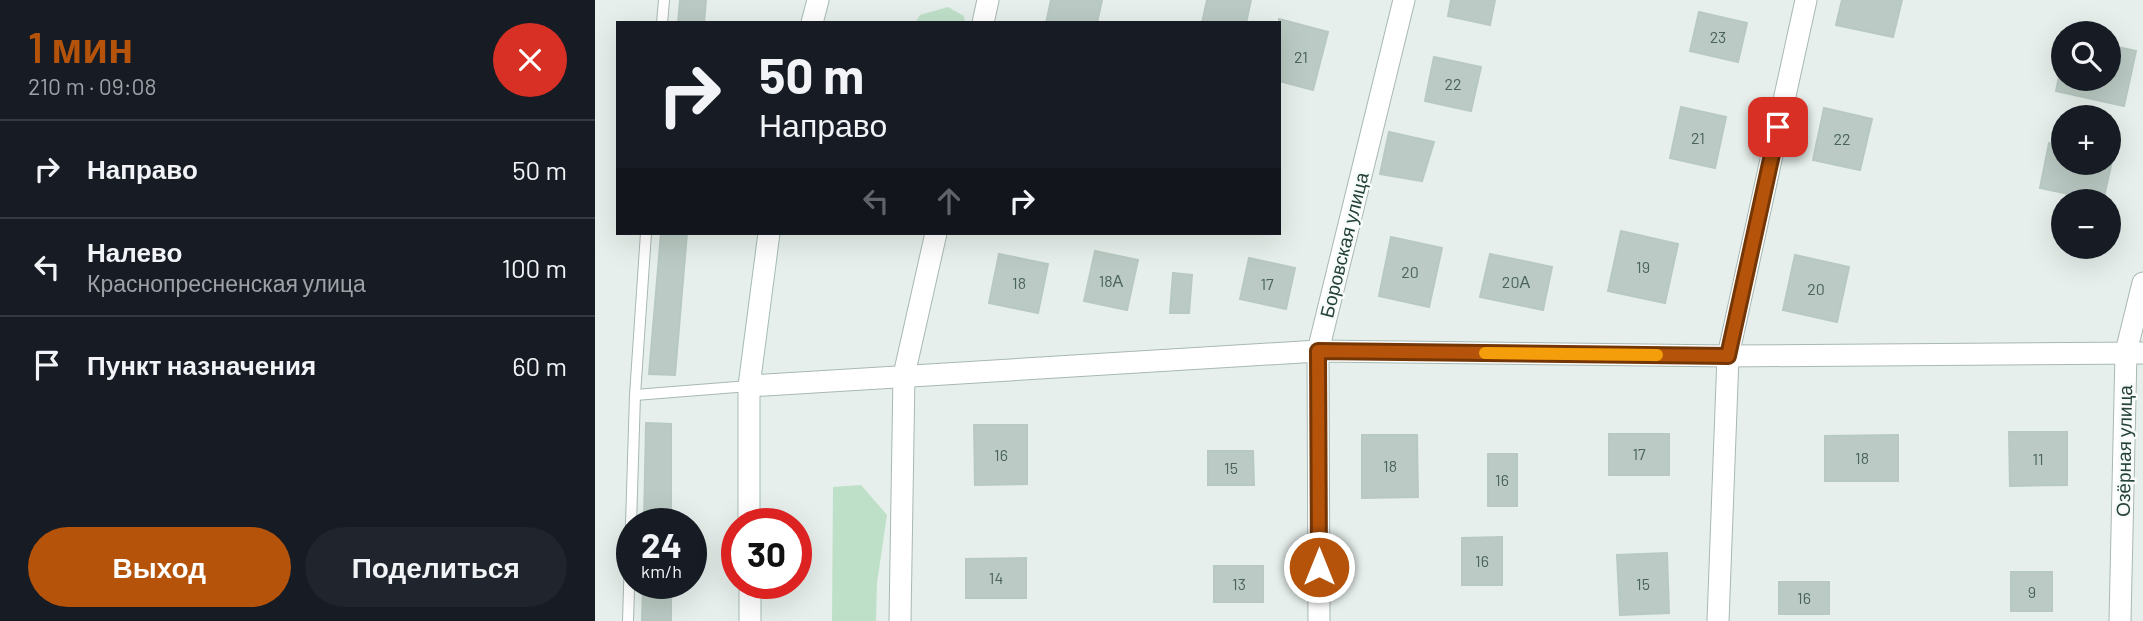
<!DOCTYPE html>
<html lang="ru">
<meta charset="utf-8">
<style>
body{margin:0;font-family:Barlow,sans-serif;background:#20242c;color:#f1f3f6;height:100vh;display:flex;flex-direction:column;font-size:26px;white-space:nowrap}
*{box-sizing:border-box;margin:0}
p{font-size:23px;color:#9ea1a6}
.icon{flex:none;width:38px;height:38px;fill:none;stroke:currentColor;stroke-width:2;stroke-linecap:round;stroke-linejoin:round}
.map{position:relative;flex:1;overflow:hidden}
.details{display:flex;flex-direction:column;background:#171b24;width:595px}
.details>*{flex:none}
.hud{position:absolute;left:21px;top:21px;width:665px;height:214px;border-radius:0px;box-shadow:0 7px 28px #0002;background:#171b24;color:#f1f3f6;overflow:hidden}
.buttons{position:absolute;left:1456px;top:21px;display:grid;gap:14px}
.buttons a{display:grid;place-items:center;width:70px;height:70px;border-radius:50%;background:#171b24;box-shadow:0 7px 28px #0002;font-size:35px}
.speed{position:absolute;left:21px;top:508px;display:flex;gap:14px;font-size:35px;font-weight:700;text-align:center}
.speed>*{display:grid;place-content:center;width:91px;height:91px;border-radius:50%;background:#171b24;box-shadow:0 7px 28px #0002;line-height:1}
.speed small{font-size:18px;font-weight:400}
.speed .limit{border:10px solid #d22;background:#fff;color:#111}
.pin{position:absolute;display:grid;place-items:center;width:60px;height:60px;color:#fff;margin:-30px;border-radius:14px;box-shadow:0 4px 10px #0006}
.me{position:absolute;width:77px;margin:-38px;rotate:0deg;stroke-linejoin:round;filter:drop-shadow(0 0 5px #0008)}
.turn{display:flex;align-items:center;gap:24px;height:147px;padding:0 28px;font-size:32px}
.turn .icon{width:91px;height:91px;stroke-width:2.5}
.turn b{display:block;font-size:49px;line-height:60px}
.lanes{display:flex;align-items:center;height:66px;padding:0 28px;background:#0003;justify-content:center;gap:35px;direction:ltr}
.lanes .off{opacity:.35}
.round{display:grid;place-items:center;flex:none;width:74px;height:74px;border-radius:37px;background:#20242c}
.head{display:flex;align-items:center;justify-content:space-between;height:119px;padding:0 28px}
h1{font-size:42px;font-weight:600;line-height:52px;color:#b45309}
.primary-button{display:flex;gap:14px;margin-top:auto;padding:14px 28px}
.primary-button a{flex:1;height:80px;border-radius:42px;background:#b45309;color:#fff;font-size:28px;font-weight:600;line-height:80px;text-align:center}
.primary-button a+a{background:#20242c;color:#f1f3f6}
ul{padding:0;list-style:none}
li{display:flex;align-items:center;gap:21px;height:98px;padding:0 28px;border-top:2px solid #363941}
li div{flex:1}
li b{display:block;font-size:26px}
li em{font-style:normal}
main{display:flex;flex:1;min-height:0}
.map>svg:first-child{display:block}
.green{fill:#bfe0c8}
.building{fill:#bbcac4;stroke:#b8c9c2;stroke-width:2}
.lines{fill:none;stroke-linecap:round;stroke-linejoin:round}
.service-casing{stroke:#a8b8b2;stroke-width:12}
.minor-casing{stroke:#a8b8b2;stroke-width:23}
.secondary-casing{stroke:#a4bbb3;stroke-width:23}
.service{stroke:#fff;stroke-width:10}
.minor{stroke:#fff;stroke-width:21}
.secondary{stroke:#fff;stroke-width:21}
.route-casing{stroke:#753606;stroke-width:18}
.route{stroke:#b45309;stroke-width:12}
.slow{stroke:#f59e0b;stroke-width:12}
.labels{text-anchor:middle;stroke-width:5;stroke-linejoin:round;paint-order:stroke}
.number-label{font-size:16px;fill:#4a645c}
.street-label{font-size:19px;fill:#24423a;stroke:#f7fbf9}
</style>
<main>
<section class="details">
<div class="head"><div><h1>1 мин</h1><p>210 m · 09:08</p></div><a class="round" style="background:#d93025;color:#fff"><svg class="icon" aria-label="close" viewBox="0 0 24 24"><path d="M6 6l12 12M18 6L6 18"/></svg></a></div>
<ul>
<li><svg class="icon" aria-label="right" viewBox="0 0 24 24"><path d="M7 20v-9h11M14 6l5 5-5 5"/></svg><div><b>Направо</b></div><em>50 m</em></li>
<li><svg class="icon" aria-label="left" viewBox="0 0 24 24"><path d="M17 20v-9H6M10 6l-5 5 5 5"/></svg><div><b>Налево</b><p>Краснопресненская улица</p></div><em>100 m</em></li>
<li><svg class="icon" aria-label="arrive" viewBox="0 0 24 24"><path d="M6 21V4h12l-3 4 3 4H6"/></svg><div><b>Пункт назначения</b></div><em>60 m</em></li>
</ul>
<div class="primary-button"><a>Выход</a><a>Поделиться</a></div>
</section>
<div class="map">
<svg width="1548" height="621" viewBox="0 0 1548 621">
<rect width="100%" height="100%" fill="#e6efeb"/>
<!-- green -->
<g class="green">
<polygon points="353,7 369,16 370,23 320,23 325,15"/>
<polygon points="266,485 292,515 282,583 281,621 237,621 238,487"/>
</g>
<!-- building -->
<g class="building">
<polygon points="85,0 111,0 109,23 83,23"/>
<polygon points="456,0 507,0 502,23 451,23"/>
<polygon points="612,0 656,0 651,23 607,23"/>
<polygon points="856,0 900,0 895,25 853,16"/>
<polygon points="1247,0 1307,0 1298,37 1241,25"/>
<polygon points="1104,12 1152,23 1143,62 1095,51"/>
<polygon points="684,19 733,32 718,90 684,81"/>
<polygon points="1514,45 1541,51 1529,106 1461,91 1468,57 1468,79 1514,79"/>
<polygon points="839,57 886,67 876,111 830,101"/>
<polygon points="1086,107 1131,117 1120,168 1075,158"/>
<polygon points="1229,108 1277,119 1265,170 1218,160"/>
<polygon points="794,132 839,142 827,181 785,174"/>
<polygon points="1454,143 1468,146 1468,163 1514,163 1514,156 1518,157 1508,201 1445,188"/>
<polygon points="1026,231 1083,244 1070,303 1013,291"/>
<polygon points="66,233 92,233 80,375 54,374"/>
<polygon points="796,237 847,248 834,307 784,296"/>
<polygon points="500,251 543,260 532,310 489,301"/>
<polygon points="404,254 453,264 443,313 394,303"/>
<polygon points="895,254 957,267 948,310 885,297"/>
<polygon points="1200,255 1254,267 1242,322 1188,310"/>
<polygon points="654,258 700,268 691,309 645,299"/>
<polygon points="578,273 597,275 594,313 575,313"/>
<polygon points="51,423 76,424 76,523 49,523"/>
<polygon points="379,425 432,425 432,484 380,485"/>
<polygon points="1414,432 1472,432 1472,485 1415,486"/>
<rect x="1014" y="434" width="60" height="41"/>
<polygon points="767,435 822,435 823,497 767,498"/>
<polygon points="1303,435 1303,481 1230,481 1230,436"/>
<polygon points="613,451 658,451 659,485 613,485"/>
<rect x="893" y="454" width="29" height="52"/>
<polygon points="907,537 907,585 867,585 867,538"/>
<polygon points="1072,553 1074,613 1025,615 1022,555"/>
<polygon points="431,558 431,598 371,598 371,559"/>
<rect x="619" y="566" width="49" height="36"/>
<rect x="1416" y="572" width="41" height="39"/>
<rect x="1184" y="582" width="50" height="32"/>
<polygon points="48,583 76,583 76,621 47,621"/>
</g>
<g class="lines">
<defs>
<g id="service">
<polyline points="67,23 69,0"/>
<polyline points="40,395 154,386"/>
<polyline points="33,621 40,395 51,233"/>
</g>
<g id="minor">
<polyline points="388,23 393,0"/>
<polyline points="154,386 723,351 1133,356 1548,353"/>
<polyline points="305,621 309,375 341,233"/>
<polyline points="724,621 723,351 809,0"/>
<polyline points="1123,621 1133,356 1211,0"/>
<polyline points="1525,621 1531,352 1548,283"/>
</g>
<g id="secondary">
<polyline points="217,23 223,0"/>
<polyline points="154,523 154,386 174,233"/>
<polyline points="155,583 155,621"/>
</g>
</defs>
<!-- service casing -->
<use href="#service" class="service-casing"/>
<!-- minor casing -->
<use href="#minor" class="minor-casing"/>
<!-- secondary casing -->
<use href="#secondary" class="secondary-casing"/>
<!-- service -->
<use href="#service" class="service"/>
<!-- minor -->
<use href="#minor" class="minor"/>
<!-- secondary -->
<use href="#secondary" class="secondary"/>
</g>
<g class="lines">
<defs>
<polyline id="route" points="724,567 723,351 1133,356 1183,127"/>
</defs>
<!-- route casing -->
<use href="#route" class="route-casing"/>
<!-- route -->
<use href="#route" class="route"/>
<!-- slow -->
<polyline class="slow" points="890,353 1062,355"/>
</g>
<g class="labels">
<!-- number labels -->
<g class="number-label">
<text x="1123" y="43">23</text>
<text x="706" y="63">21</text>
<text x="858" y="90">22</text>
<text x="1103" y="144">21</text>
<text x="1247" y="145">22</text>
<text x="1048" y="273">19</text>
<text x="815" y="278">20</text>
<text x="516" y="287">18А</text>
<text x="921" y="288">20А</text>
<text x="424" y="289">18</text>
<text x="672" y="290">17</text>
<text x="1221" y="295">20</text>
<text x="1044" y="460">17</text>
<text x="406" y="461">16</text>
<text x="1267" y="464">18</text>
<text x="1443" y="465">11</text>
<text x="795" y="472">18</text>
<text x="636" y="474">15</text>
<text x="907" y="486">16</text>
<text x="887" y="567">16</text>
<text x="401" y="584">14</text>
<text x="644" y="590">13</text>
<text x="1048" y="590">15</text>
<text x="1437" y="598">9</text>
<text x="1209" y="604">16</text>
</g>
<!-- street labels -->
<g class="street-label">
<text transform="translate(749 245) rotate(-76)" y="7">Боровская улица</text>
<text transform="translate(1529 451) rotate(-89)" y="7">Озёрная улица</text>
</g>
</g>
</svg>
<div class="buttons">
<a><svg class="icon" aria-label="search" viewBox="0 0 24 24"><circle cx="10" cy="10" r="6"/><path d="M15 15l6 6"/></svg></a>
<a>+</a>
<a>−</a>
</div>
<div class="speed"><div>24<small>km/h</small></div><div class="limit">30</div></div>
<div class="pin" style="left:1183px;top:127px;background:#d93025"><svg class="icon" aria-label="arrive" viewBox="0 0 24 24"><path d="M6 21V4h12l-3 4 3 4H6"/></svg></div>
<svg class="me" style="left:724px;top:567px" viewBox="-20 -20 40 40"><circle r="17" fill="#b45309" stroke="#fff" stroke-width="3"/><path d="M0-11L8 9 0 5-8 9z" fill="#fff"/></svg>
<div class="hud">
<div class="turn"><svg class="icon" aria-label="right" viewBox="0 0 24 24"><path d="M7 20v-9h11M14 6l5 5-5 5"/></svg><div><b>50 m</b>Направо</div></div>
<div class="lanes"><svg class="icon off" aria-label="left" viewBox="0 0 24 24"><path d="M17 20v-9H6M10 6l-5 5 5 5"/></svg><svg class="icon off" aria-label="ahead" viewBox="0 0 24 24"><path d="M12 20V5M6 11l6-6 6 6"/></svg><svg class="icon" aria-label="right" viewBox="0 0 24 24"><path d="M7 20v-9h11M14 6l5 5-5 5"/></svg></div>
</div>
</div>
</main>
